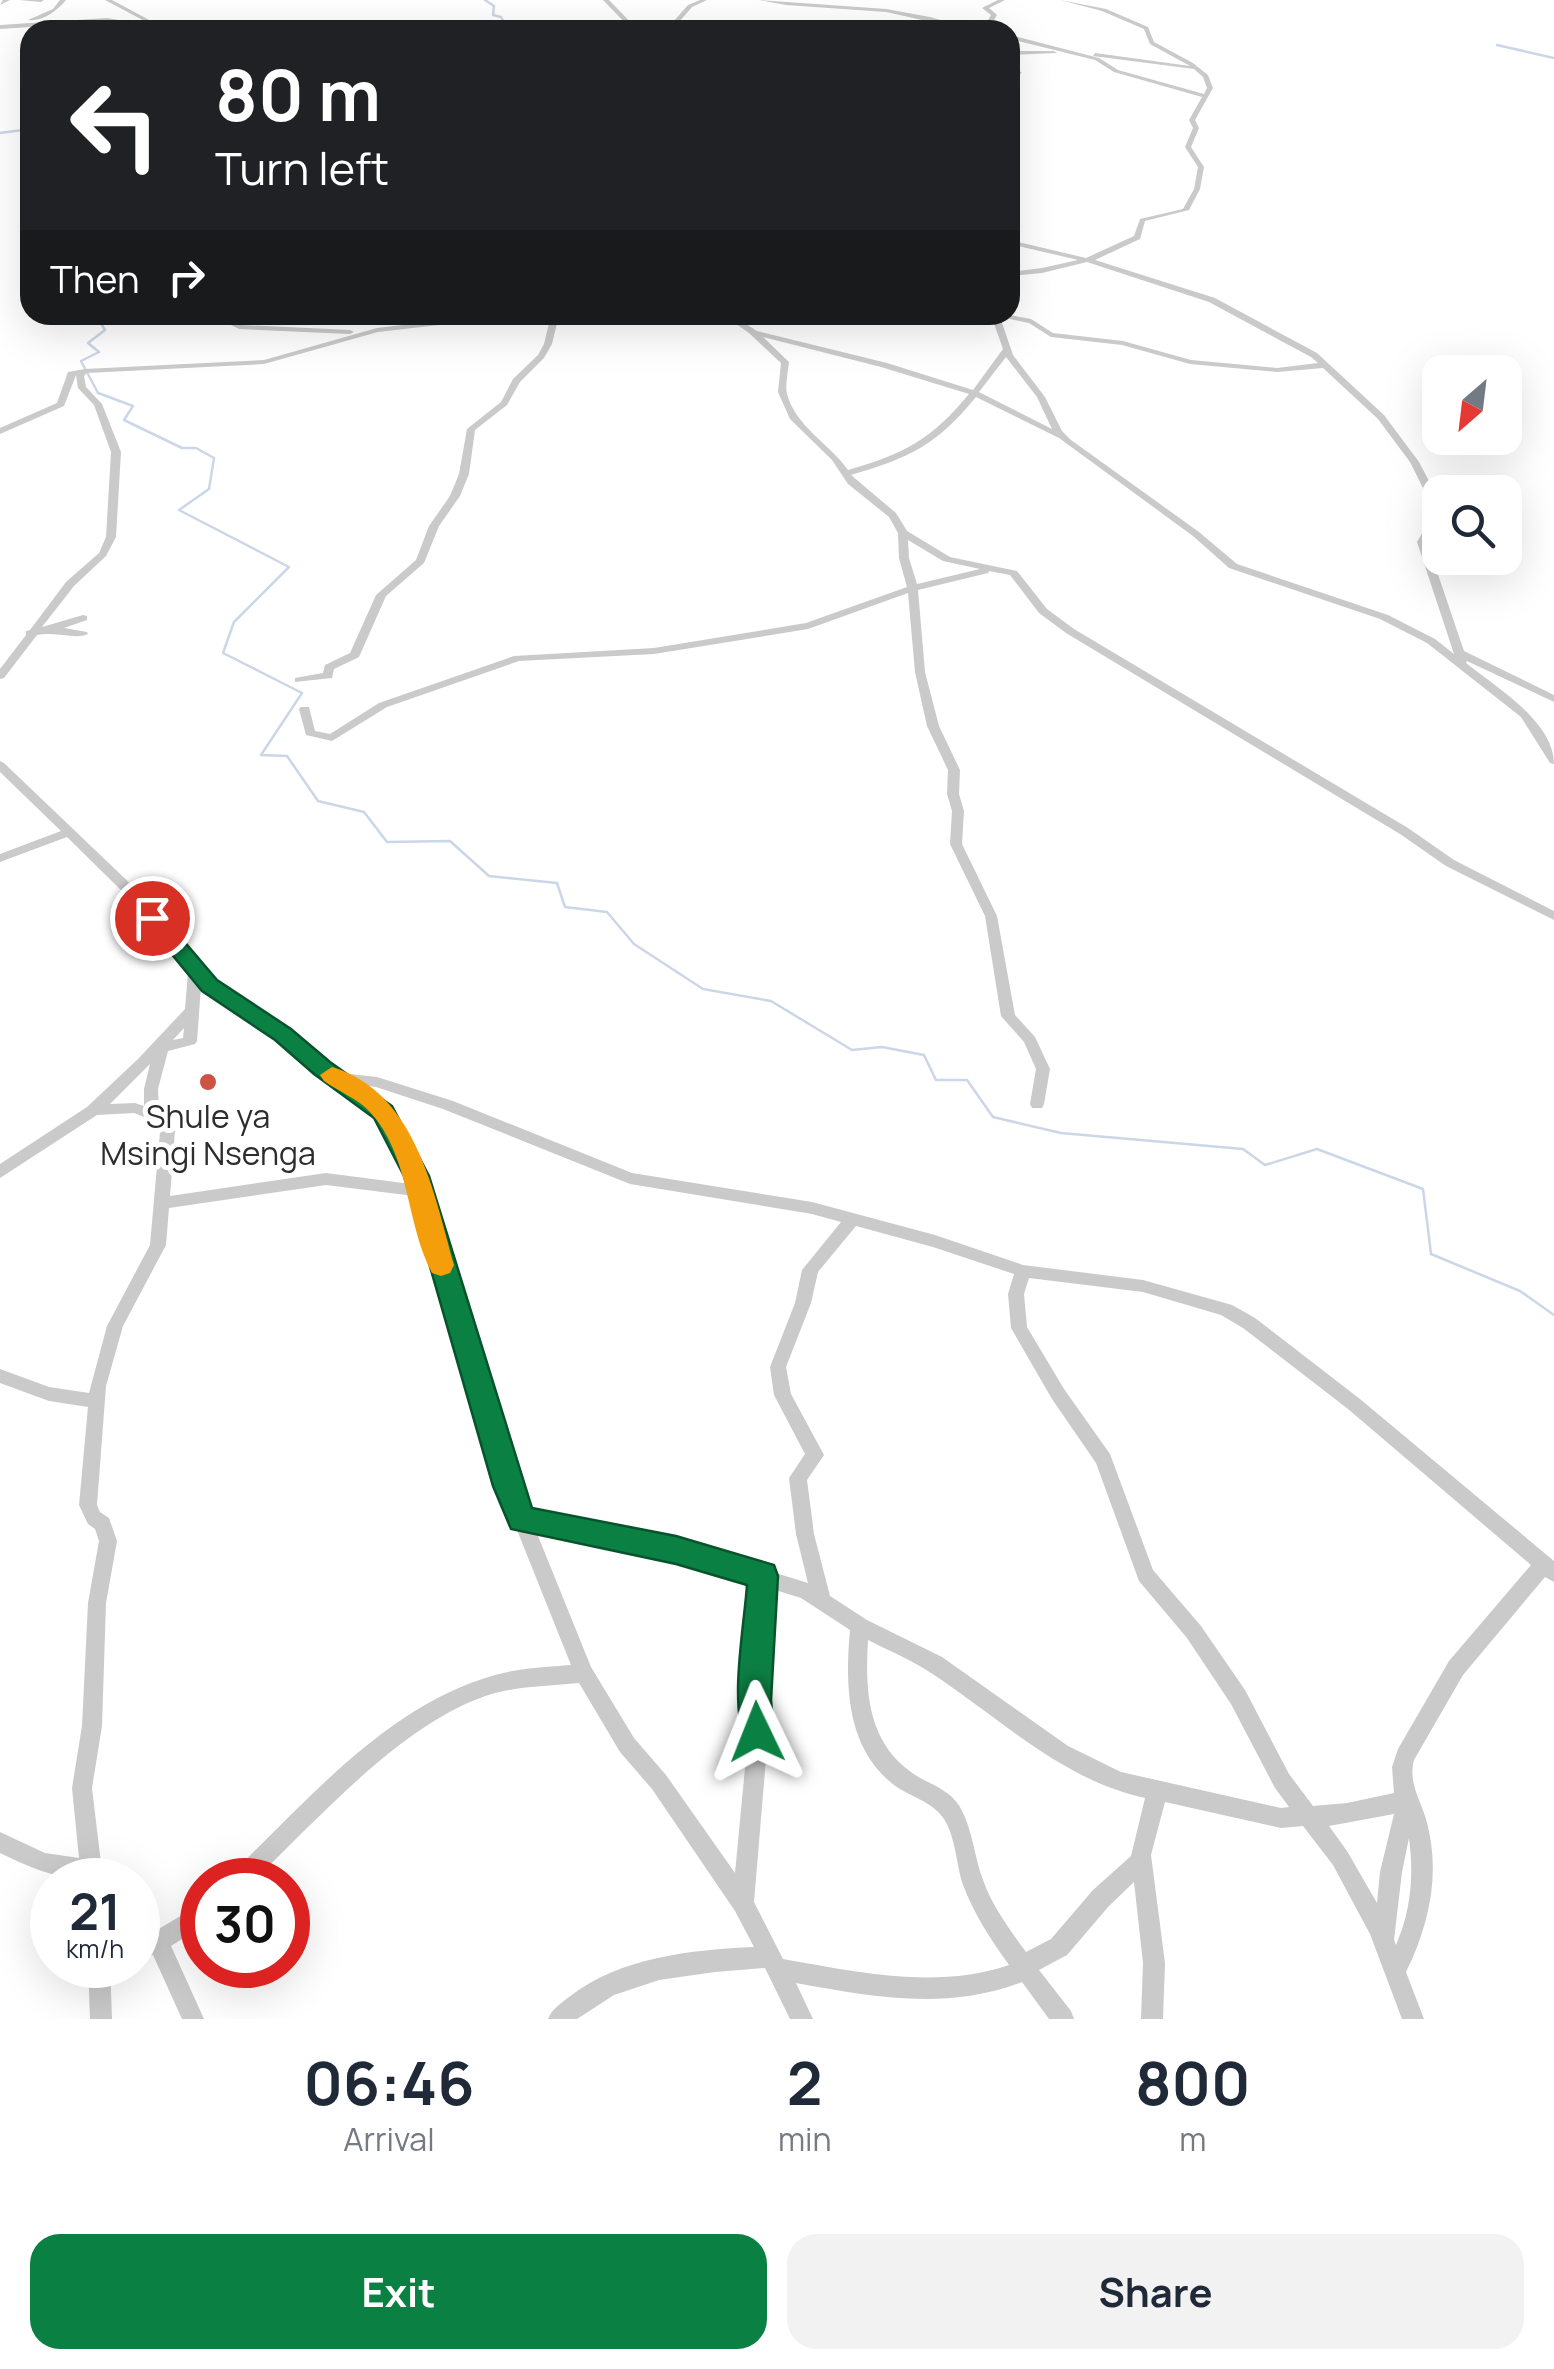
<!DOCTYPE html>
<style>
body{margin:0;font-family:Manrope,sans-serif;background:#f2f2f3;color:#1f2937;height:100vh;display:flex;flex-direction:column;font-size:38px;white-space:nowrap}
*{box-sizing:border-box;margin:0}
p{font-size:32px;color:#747a83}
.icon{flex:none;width:55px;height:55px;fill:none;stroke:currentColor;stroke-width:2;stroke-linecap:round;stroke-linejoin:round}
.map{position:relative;height:2019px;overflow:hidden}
.drawer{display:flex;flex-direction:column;background:#fff;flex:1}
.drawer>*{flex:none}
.banner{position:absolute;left:20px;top:20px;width:1000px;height:305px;border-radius:30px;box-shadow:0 10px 40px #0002;background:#202124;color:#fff;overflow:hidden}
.needle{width:65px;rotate:208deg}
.tools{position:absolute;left:1422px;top:355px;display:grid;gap:20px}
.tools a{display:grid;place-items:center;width:100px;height:100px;border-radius:20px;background:#fff;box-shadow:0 10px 40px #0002;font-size:50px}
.speed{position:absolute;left:30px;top:1858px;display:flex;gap:20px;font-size:50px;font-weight:700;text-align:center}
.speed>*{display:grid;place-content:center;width:130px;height:130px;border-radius:50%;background:#fff;box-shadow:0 10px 40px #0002;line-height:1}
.speed small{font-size:25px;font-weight:400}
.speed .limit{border:15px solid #d22;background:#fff;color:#111}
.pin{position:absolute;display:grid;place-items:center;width:85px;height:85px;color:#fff;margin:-42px;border:5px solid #fff;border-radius:50%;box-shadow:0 2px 10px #0007}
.me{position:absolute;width:110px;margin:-55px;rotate:358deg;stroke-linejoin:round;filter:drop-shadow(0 0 8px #0008)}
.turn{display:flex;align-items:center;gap:35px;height:210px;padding:0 30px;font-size:45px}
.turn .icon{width:130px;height:130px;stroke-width:2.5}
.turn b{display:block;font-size:70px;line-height:85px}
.then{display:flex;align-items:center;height:95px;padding:0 30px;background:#0003;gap:20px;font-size:38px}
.eta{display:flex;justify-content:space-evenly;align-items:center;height:170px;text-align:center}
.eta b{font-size:60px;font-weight:700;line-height:70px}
.primary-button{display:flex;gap:20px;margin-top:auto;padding:20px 30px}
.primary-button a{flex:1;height:115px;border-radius:30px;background:#0b8043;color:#fff;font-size:40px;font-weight:700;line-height:115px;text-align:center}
.primary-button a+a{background:#f2f2f3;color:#1f2937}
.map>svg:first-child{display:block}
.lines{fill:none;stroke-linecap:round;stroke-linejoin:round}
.stream{stroke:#cbd7e7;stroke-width:2.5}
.minor{fill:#cacaca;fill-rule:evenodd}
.route{fill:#0b8043;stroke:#07532c;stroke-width:2.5}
.slow{fill:#f59e0b}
.poi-dot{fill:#cf5345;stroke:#fff;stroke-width:4}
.labels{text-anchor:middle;stroke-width:10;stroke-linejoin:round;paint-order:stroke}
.poi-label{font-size:32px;fill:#2d2d2d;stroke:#fff}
</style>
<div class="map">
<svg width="1554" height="2019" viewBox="0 0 1554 2019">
<rect width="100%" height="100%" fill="#fff"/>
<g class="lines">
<!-- stream -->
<g class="stream">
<polyline points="485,0 494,6 493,15 501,17 508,30"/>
<polyline points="1497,45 1554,58"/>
<polyline points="0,133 30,129"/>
<polyline points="96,315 105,330 88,343 99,352 81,361 98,393 133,406 124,420 182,448 196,448 214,458 209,489 179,510 289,567 234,622 223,653 302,693 261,755 287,756 318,801 364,812 387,842 450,841 489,876 557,883 565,907 607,912 634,944 703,989 771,1001 852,1050 882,1047 924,1055 936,1080 967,1080 993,1117 1061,1133 1243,1149 1265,1165 1317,1149 1423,1189 1431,1254 1520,1291 1554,1315"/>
</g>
<!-- minor -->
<g class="minor">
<polygon points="3,0 10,0 0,5"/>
<polygon points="19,0 44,0 41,2"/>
<path d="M60 0H66C57 11 42 22 28 20L53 9Z"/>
<polygon points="105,0 112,0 166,29 159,30 107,22 0,29 0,25 107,18 154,26"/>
<polygon points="603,0 609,0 638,30 632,30"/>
<polygon points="700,0 707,0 692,7 672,30 666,30 688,5"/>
<polygon points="759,0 886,9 930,17 976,30 967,30 886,12 786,5"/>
<polygon points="998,0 1005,0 989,8 997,15 988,30 982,30 991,15 982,8"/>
<path d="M1060 0 1106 9 1148 27 1154 42 1193 63 1208 75 1213 88 1195 120 1199 128 1191 147 1204 167 1200 189 1189 210 1145 221 1140 239 1095 260 1215 298 1317 353 1384 415 1419 462 1438 498 1439 521 1427 542 1464 651 1554 695V702L1467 661 1466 663C1496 687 1554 722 1554 764L1550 763 1521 717 1427 643 1380 619 1229 568 1193 536 1059 438 976 397C937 445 909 458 851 475L896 513 907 531 950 557 1017 571 1047 609 1074 629 1408 828 1454 860 1554 911V920L1446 866 1400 834 1066 633 1039 613 1010 575 989 571 988 573 918 590 925 672 939 726 960 770 959 794 964 811 962 844 997 916 1015 1015 1035 1037 1050 1069 1044 1104 1042 1108H1032L1030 1104 1036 1069 1024 1042 1001 1016 985 916 950 844 952 811 947 794 948 770 927 726 915 672 908 593 808 629 654 654 519 661 387 707 332 741 306 735 299 709 301 707H309L315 731 330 734 379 703 514 656 654 648 806 623 907 587 899 558 898 533 889 517 848 484 832 460 790 419 778 392 781 363 749 333 723 315H732L757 331 887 363 973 390 1003 349 991 315H1010L1031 319 1053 333 1123 341 1191 360 1277 368 1318 363 1311 357 1209 302 1093 264 1087 262 1042 273 1010 276V272L1042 268 1078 260 1010 244V240L1086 258 1134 236 1140 219 1183 209 1194 189 1198 167 1185 147 1193 128 1189 120 1202 97 1114 72 1095 60 1010 39V35L1099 58 1118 70 1204 94 1207 88 1203 77 1194 69 1093 56 1095 53 1190 66 1150 44 1144 29 1102 11ZM1000 317 1029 323 1051 337 1122 345 1190 364 1277 372 1323 368 1378 419 1410 462 1428 498 1429 521 1417 542 1454 654 1435 639 1388 615 1237 564 1199 532 1071 440 1062 431 1045 397 1013 355ZM763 337 881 367 969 394C931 440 904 454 848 470 830 444 796 427 787 394 785 385 788 372 789 362ZM1006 357 1037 397 1052 429 979 392ZM908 540 943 561 980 569 917 584 909 558Z"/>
<polygon points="1010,51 1054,51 1057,53 1010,55"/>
<polygon points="1010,66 1021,72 1022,73 1010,79 1010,75 1015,73 1010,70"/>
<polygon points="211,315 221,315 241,325 350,330 354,332 350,334 239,329"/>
<path d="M488 315H513L509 317 378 332 264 364 87 373 84 376 86 387 102 404 121 452 116 537 106 556 74 586 42 627 83 615 87 616V620L64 628 87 632 88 634C76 640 54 631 37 635L4 678 0 679V669L26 635V631L30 630 66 582 99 553 106 537 111 452 94 405 78 388 76 375 64 406 0 434V428L57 403 68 372 85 369 264 360 377 328Z"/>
<polygon points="551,315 559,315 552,344 544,358 520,382 507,405 475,430 469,474 460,496 439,526 424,563 386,596 359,657 334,669 332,678 295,682 295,678 323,673 325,665 350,653 376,595 416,560 429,526 450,496 459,474 467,429 501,402 513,379 538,355 544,344"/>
<path d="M0 761 4 763 139 892 184 951 214 983 288 1031 327 1064 341 1073 377 1077 453 1101 632 1173 812 1202 935 1235 1023 1265 1143 1280 1232 1305 1255 1318 1360 1399 1554 1561V1582L1545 1577 1463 1675 1414 1760C1408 1782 1420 1799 1426 1819 1441 1872 1430 1923 1406 1972L1424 2019H1402L1370 1934 1333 1865 1303 1826 1281 1828 1165 1802 1151 1855 1165 1963 1163 2019H1141L1143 1963 1134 1882 1109 1906 1067 1955 1039 1970 1071 2011 1074 2019H1049L1022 1982C947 2011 872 1997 796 1983L813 2019H790L765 1968 715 1972 659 1980 614 1995 577 2019H548C552 2009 560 2004 569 1997 620 1957 691 1950 754 1947L735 1911 652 1789 620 1752 579 1683C551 1686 522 1686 495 1693 405 1719 321 1817 254 1880H228L232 1873C309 1799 388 1705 495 1675 519 1668 546 1667 571 1665L499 1485 414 1196 326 1185 169 1208 166 1245 123 1326 106 1386 97 1505 100 1512 109 1518 117 1541 106 1603 102 1726 92 1788 103 1880C60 1880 37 1871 0 1853V1832L45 1853 79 1858 72 1788 82 1726 88 1603 99 1541 95 1529 88 1524 79 1505 88 1407 49 1401 0 1383V1369L49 1387 89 1393 107 1326 150 1245 160 1132 147 1118 134 1113 97 1115 0 1178V1164L87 1107 138 1059 185 1009 188 972 129 898 67 837 0 862V854L61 831 0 772ZM201 986 278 1037 317 1072 364 1102 377 1115 411 1184 326 1173 170 1196 175 1131 159 1112 158 1089 168 1051 195 1044 197 1041ZM184 1028 183 1038 173 1040ZM150 1064 144 1089V1106L135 1103 110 1104ZM360 1085 376 1087 443 1109 630 1184 812 1214 841 1222 802 1270 795 1303 770 1367 774 1395 805 1454 789 1478 796 1534 808 1583 676 1542 528 1513 517 1485 424 1176 388 1108 374 1094ZM856 1226 933 1247 1014 1274 1008 1294 1011 1328 1052 1399 1096 1463 1139 1581 1187 1638 1231 1704 1275 1788 1289 1807 1281 1808 1121 1772 1068 1746 942 1657 867 1620 830 1596 814 1534 807 1480 824 1455 791 1394 786 1367 811 1303 818 1272ZM1029 1278 1143 1292 1221 1315 1243 1328 1348 1409 1531 1565 1449 1661 1398 1749 1392 1767 1394 1793 1347 1803 1313 1806 1289 1774 1245 1690 1201 1626 1153 1570 1110 1454 1064 1389 1027 1327 1024 1294ZM536 1531 676 1558 753 1583 745 1700 747 1747 735 1873 666 1775 634 1738 591 1667ZM772 1589 801 1598 850 1630C845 1685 846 1748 894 1785 910 1797 932 1801 944 1819 956 1838 956 1864 963 1885 974 1914 991 1940 1009 1965 936 1990 857 1972 783 1959L754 1902 767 1747 765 1700ZM868 1640C889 1651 912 1660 931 1673 1000 1718 1062 1780 1145 1798L1131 1856 1093 1890 1051 1939 1026 1952C1010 1930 992 1906 983 1880 974 1856 973 1830 960 1807 949 1788 927 1784 911 1772 867 1741 865 1689 868 1640ZM1394 1814 1380 1872 1377 1903 1347 1851 1329 1826ZM1409 1838C1414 1875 1411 1911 1396 1945L1394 1940 1402 1872Z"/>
<polygon points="202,1903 202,1926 171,1946 204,2019 182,2019 153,1955 138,1960 138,1938 152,1933"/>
<polygon points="88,1965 110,1965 112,2019 90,2019"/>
</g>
</g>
<!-- route -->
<path class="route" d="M152 911 160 913 217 980 291 1029 330 1062 392 1106 429 1176 532 1508 676 1536 774 1565 778 1576 771 1700 774 1732 769 1743 757 1748 746 1743C729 1703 744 1629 747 1585L676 1564 511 1529 493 1486 404 1176 374 1118 314 1074 275 1040 202 991 142 918Z"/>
<!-- slow -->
<path class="slow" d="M332 1067C416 1092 434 1193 454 1265L450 1273 441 1276 432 1273C405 1222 411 1157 370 1112 358 1099 338 1091 324 1081L320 1075Z"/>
<!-- markers -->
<circle class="poi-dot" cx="208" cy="1082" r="10"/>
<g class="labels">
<!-- poi labels -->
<g class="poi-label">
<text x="208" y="1128">Shule ya<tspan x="208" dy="37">Msingi Nsenga</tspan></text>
</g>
</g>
</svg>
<div class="tools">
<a><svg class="needle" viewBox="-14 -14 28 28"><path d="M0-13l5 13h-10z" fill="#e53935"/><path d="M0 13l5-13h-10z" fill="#747a83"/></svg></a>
<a><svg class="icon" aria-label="search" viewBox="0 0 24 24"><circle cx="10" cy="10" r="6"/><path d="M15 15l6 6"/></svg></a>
</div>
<div class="speed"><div>21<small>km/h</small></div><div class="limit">30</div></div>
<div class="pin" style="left:152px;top:918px;background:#d93025"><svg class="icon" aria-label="arrive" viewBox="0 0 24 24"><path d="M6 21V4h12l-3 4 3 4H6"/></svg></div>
<svg class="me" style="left:757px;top:1732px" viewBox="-20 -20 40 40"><path d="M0-17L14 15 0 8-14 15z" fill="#0b8043" stroke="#fff" stroke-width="4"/></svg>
<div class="banner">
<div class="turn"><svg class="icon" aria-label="left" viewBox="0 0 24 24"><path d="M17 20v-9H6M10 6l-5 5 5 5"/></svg><div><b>80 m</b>Turn left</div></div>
<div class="then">Then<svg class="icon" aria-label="right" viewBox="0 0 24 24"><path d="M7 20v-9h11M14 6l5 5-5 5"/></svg></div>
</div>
</div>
<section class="drawer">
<div class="eta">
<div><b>06:46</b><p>Arrival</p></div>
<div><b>2</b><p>min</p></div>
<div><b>800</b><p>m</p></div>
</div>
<div class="primary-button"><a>Exit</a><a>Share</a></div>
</section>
